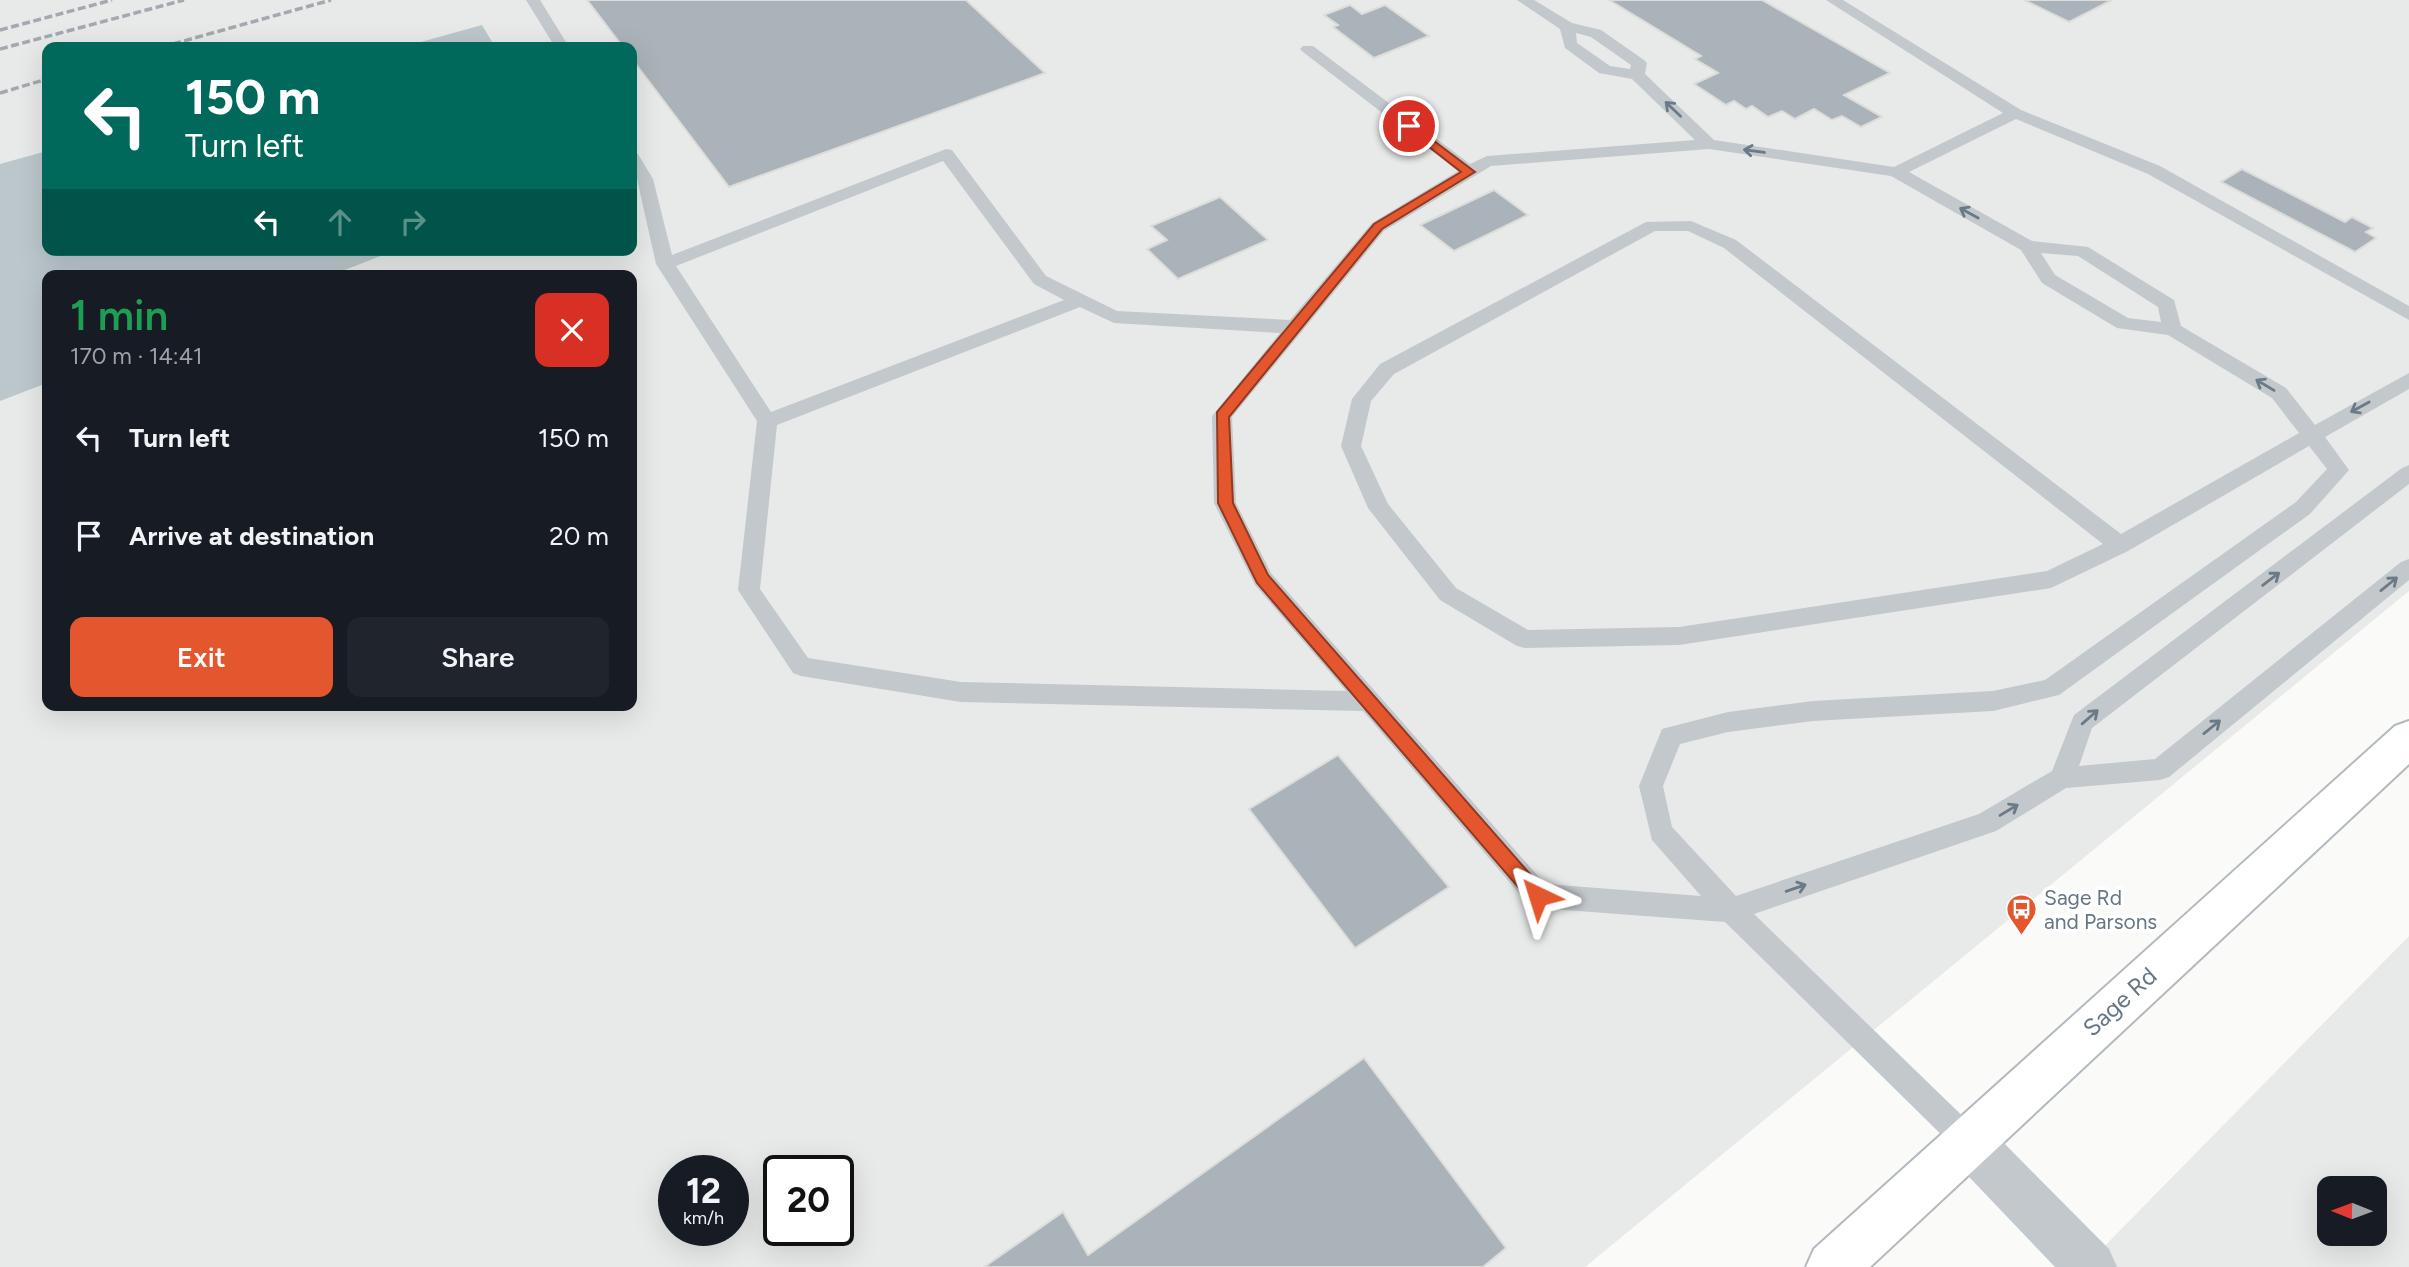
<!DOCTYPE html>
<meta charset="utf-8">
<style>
body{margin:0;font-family:Figtree,sans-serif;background:#20242c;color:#f1f3f6;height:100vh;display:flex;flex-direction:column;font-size:26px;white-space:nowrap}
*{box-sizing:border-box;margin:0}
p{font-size:23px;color:#9ea1a6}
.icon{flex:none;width:38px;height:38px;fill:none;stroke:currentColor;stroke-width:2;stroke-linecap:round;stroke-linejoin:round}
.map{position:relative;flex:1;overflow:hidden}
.side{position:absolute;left:42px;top:270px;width:595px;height:441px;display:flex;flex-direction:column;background:#171b24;border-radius:14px;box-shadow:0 7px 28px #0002}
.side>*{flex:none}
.top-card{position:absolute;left:42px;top:42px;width:595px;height:214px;border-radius:14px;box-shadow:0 7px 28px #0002;background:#00695c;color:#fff;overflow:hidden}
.needle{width:46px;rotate:271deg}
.fabs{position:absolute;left:2317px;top:1176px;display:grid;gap:14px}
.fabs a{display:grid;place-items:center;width:70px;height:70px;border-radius:14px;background:#171b24;box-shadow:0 7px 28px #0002;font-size:35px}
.speed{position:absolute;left:658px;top:1155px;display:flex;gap:14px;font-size:35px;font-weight:700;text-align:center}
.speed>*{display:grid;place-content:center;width:91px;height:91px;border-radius:50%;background:#171b24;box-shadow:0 7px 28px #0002;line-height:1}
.speed small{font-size:18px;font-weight:400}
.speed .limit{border:4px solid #111;border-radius:10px;background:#fff;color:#111}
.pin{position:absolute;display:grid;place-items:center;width:60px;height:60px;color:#fff;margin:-30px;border:4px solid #fff;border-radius:50%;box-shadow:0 2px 7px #0007}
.me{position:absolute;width:77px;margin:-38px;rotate:319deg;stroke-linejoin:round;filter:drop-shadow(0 0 5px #0008)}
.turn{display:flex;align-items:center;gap:24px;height:147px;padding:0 28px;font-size:32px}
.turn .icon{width:91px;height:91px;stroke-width:2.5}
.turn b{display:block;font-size:49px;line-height:60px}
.lanes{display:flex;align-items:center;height:66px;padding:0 28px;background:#0003;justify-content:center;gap:35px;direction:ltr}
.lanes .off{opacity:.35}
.round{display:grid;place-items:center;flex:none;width:74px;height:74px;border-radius:14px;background:#20242c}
.head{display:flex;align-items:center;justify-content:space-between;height:119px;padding:0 28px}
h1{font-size:42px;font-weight:600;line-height:52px;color:#1e9e55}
.action{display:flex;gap:14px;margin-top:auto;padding:14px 28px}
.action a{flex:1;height:80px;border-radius:14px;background:#e4572e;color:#fff;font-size:28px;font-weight:600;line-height:80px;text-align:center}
.action a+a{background:#20242c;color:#f1f3f6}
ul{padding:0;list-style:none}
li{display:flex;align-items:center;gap:21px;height:98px;padding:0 28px}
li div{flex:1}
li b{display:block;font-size:26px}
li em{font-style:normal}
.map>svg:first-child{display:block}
.built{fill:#e8e9e9;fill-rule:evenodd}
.water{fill:#bbc7cb}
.building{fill:#aab3b9;stroke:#dcdcda;stroke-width:2}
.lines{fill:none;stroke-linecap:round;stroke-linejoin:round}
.secondary-casing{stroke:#b3babf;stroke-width:4}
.lane{fill:#c3c8cc;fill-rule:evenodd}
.street{fill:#c3c8cc;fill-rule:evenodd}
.secondary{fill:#fff;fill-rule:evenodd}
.rail{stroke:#a2aab0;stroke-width:3.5;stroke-dasharray:8 3.5;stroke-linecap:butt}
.oneway{stroke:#6a7a87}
.route{fill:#e4572e;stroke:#94391e;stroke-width:2}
.labels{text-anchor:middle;stroke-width:7;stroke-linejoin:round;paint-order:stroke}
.poi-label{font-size:21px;fill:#657683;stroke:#fff;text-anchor:start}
.near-street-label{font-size:24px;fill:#657683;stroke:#fff}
</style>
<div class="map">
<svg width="2409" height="1267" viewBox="0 0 2409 1267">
<rect width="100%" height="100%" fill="#fafaf8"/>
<!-- built -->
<g class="built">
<path d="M0 0H2409V591L1585 1267H0ZM47 47H632V250H47ZM47 275H632V705H47ZM674 1171H733V1230H674ZM779 1171H838V1230H779Z"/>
<path d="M2409 936V1267H2084ZM2329 1188H2375V1234H2329Z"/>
</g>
<!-- water -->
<g class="water">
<polygon points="482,25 495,47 403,47"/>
<polygon points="47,151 47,250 396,250 332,275 47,275 47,383 0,401 0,164"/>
</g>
<!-- building -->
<g class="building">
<polygon points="587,0 966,0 1045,73 729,187 632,59 632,47 623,47"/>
<polygon points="1609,0 1762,0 1890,73 1844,95 1882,117 1861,127 1842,116 1832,120 1814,109 1795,119 1782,111 1768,117 1752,106 1746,109 1734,101 1726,105 1694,84 1718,73 1695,59 1701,56"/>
<polygon points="2024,0 2112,0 2069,22"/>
<polygon points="1350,5 1362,14 1385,5 1429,36 1374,58 1333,27 1338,25 1324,15"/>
<polygon points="2242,169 2345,222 2352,217 2373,228 2366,232 2376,238 2355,252 2221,182"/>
<polygon points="1494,190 1528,215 1454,251 1420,225"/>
<polygon points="1220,197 1268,240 1178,279 1147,249 1167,240 1151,226"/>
<polygon points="1338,755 1449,887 1355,948 1249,809"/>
<polygon points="1364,1058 1506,1248 1483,1267 984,1267 1063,1212 1088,1255"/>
</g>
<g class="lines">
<defs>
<polygon id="secondary" points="2409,721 2409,764 1870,1267 1806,1267 1814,1249 2395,726"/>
</defs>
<!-- secondary casing -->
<use href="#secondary" class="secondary-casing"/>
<!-- lane -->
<g class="lane">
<polygon points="526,0 540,0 569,47 555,47"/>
<path d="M1517 0H1534L1572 23 1601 30 1644 60 1647 63 1645 74 1714 140 1894 167 2003 113 1826 0H1843L2021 110 2160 166 2409 306V320L2148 174 2016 119 1909 172 2032 241 2088 247 2174 300 2181 326 2286 388 2315 425 2409 373V389L2325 437 2349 470 2310 514 2059 695 1993 711 1813 721 1728 732 1680 744 1663 786 1672 827 1736 896 1979 814 2052 771 2074 715 2402 468 2409 465V484L2092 728 2079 766 2155 759 2401 562 2409 559V580L2169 777 2160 780 2066 788 1996 831 1754 914 1978 1131 1983 1141 1978 1151 1968 1156 1958 1151 1725 922 1538 908 1529 905 1363 711 961 702 801 676 793 673 738 590 757 421 656 264 637 179 632 171V153L638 154 653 179 672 255 946 149 952 150 1046 276 1117 311 1290 320 1372 223 1458 171 1303 52 1300 49 1303 46H1313L1470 164 1487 156 1695 140 1632 79 1599 73 1565 48 1560 29ZM1576 33 1591 37 1631 65 1630 69 1610 66 1577 43ZM1709 149 1891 176 2021 250 2042 283 2117 328 2168 335 2272 398 2299 433 2121 534 1736 240 1691 221 1646 222 1380 364 1352 399 1341 446 1368 508 1440 600 1517 646 1525 648 1679 645 2051 588 2128 551 2309 446 2327 469 2296 502 2045 680 1993 691 1813 701 1728 712 1662 729 1639 786 1652 840 1701 896 1545 884 1271 573 1236 503 1232 417 1384 231 1491 166ZM943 161 1034 284 1064 300 771 412 676 266ZM1655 231H1688L1724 248 2103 544 2047 571 1679 627 1528 630 1456 588 1388 504 1361 446 1371 401 1394 374ZM2041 253 2078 256 2158 307 2161 322 2128 318 2055 275ZM1080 307 1114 323 1280 333 1212 416 1214 503 1255 585 1346 691 961 682 808 658 760 589 777 425Z"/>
</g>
<!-- street -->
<polygon class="street" points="1968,1116 1985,1124 2109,1249 2117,1267 2055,1267 1951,1158 1943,1141 1951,1124"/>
<!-- secondary -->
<use href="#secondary" class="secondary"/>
<!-- rail -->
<g class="rail">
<polyline points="0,30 112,0"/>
<polyline points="162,47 331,0"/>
<polyline points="0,49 184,0"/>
<polyline points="0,93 47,79"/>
</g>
</g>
<!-- one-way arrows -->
<defs><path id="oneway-shaft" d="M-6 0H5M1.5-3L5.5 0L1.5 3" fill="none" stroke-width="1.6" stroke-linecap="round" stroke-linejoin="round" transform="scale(1.75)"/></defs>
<g class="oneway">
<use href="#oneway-shaft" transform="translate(1673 109) rotate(-136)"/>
<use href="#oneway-shaft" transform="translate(1754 151) rotate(-172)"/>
<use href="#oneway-shaft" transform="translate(1969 213) rotate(-151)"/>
<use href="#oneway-shaft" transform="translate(2265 385) rotate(-149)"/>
<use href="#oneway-shaft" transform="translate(2360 407) rotate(151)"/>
<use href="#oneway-shaft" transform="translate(2271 579) rotate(-37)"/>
<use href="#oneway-shaft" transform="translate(2389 584) rotate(-39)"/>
<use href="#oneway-shaft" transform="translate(2090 717) rotate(-41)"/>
<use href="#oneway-shaft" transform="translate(2212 727) rotate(-39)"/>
<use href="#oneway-shaft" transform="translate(2009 810) rotate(-31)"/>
<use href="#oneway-shaft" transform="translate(1796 888) rotate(-19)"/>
</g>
<!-- route -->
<polygon class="route" points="1409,122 1475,172 1382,229 1229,417 1233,503 1268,575 1544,890 1547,896 1544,902 1538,904 1531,902 1257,583 1218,503 1217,412 1374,224 1461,172 1405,128 1403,126"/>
<!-- icons -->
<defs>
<symbol id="bus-pin" viewBox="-11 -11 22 30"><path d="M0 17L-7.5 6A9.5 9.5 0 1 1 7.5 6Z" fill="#e4572e" stroke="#fff"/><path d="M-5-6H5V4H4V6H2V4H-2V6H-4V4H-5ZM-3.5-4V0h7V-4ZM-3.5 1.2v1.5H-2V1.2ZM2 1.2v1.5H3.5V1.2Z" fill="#fff"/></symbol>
</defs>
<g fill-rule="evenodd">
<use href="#bus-pin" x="2004" y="892" width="35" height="47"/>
</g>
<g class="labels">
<!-- poi labels -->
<g class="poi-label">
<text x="2044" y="905">Sage Rd<tspan x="2044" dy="24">and Parsons</tspan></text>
</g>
<!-- near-street labels -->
<g class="near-street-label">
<text transform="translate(2120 1002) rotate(-42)" y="8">Sage Rd</text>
</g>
</g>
</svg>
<div class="fabs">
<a><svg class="needle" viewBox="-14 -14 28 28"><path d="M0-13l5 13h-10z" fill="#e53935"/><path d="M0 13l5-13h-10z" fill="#9ea1a6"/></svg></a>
</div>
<div class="speed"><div>12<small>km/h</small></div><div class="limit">20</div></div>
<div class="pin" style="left:1409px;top:126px;background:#d93025"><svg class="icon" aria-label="arrive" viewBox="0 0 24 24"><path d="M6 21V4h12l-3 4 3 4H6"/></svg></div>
<svg class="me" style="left:1538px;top:896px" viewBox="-20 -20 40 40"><path d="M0-17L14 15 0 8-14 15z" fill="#e4572e" stroke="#fff" stroke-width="4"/></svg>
<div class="top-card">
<div class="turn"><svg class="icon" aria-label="left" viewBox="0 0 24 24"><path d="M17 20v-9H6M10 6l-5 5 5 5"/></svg><div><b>150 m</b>Turn left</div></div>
<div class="lanes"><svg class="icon" aria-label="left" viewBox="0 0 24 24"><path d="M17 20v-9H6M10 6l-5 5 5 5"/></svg><svg class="icon off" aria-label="ahead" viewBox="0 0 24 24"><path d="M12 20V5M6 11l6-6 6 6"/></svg><svg class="icon off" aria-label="right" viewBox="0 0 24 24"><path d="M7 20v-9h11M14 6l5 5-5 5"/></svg></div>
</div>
<section class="side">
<div class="head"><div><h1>1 min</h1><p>170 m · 14:41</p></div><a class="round" style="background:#d93025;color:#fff"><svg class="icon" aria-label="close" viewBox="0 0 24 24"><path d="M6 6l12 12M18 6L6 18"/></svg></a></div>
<ul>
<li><svg class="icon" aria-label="left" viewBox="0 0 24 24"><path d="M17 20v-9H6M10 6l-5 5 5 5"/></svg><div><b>Turn left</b></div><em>150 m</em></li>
<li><svg class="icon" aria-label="arrive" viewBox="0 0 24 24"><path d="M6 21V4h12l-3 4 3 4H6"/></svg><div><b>Arrive at destination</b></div><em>20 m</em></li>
</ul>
<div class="action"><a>Exit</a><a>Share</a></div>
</section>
</div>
